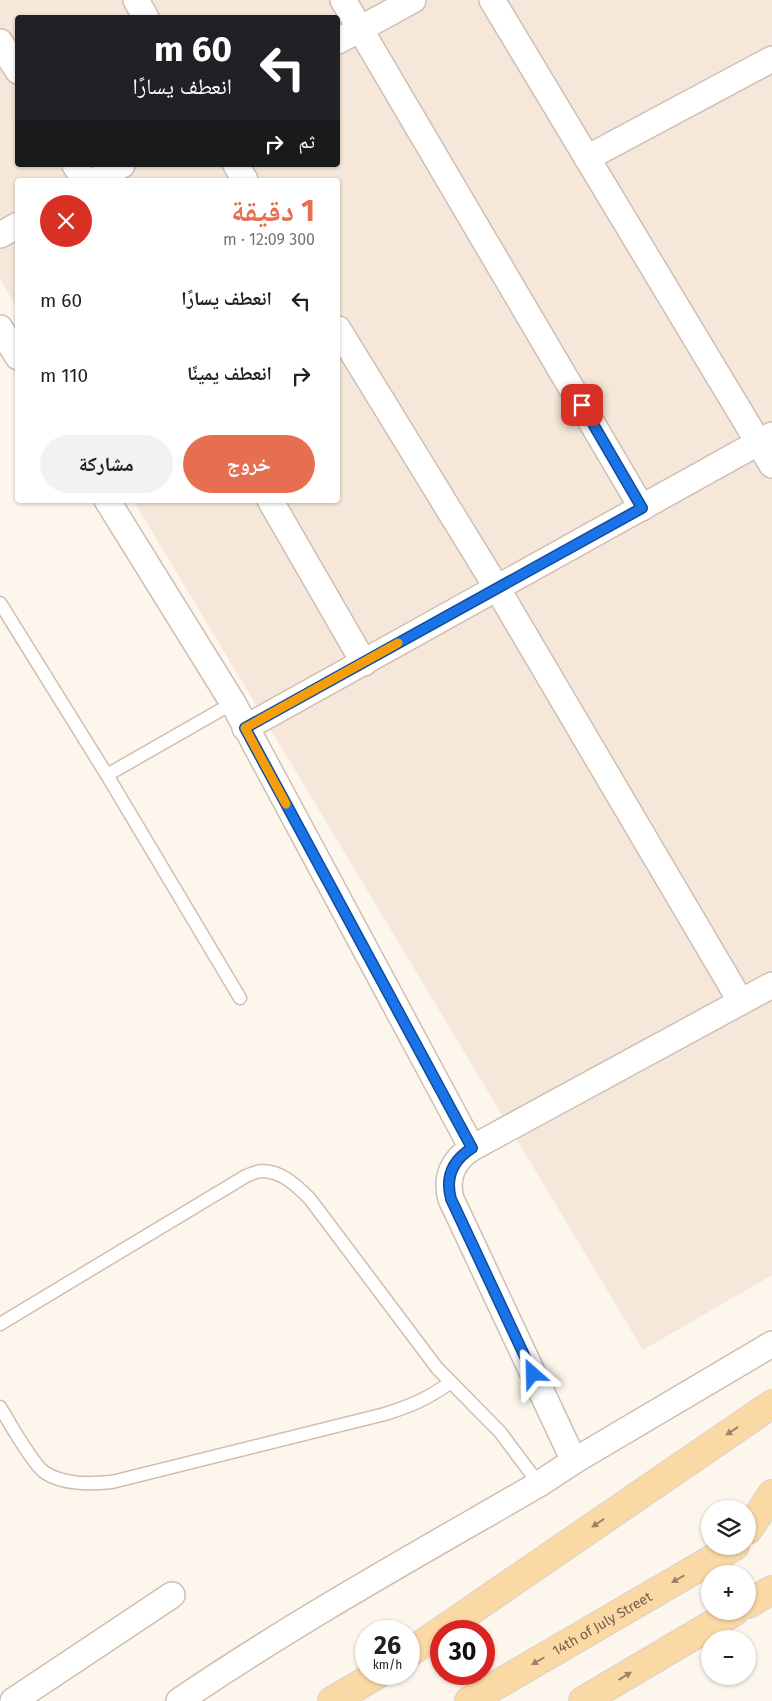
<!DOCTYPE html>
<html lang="ar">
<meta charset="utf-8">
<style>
body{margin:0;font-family:"Fira Sans","Noto Naskh Arabic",sans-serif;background:#f2f2f2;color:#202124;direction:rtl;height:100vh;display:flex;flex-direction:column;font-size:19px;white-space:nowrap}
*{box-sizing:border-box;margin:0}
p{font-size:16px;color:#757577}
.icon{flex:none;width:28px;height:28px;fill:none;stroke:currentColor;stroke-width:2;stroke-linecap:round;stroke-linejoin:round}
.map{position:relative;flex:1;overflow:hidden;direction:ltr}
.details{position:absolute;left:15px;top:178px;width:325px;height:325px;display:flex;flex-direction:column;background:#fff;border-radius:5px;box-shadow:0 1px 4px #0004;direction:rtl}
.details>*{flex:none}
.hud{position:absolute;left:15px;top:15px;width:325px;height:152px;border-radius:5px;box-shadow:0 1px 4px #0004;direction:rtl;background:#202124;color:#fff;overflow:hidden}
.tools{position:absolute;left:701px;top:1500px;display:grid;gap:10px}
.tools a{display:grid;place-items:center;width:55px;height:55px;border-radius:50%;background:#fff;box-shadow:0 1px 4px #0004;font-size:25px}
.speed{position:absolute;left:355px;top:1620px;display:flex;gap:10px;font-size:25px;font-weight:700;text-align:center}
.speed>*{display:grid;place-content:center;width:65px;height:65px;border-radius:50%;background:#fff;box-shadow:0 1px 4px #0004;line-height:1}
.speed small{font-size:12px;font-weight:400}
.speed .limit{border:8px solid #d22;background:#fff;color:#111}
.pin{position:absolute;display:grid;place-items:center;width:42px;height:42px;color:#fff;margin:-21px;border-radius:10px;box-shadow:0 2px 8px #0006}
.me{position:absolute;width:55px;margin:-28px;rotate:335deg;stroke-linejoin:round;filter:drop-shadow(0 0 4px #0008)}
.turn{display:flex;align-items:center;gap:18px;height:105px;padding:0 25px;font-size:22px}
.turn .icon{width:65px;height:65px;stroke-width:2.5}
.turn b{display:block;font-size:35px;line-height:42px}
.then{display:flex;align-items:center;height:48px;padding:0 25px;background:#0003;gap:10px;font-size:19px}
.round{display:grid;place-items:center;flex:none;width:52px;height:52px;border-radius:26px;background:#f2f2f2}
.headline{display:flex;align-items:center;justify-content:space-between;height:85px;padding:0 25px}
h1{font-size:30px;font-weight:700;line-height:38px;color:#e76f51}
.cta{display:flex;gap:10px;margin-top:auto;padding:10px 25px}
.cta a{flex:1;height:58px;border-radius:30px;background:#e76f51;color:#fff;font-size:20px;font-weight:700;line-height:58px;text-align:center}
.cta a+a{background:#f2f2f2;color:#202124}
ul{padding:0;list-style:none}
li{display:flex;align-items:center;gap:15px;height:75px;padding:0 25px}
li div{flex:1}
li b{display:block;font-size:19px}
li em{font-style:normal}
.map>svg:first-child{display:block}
.residential{fill:#f5e8da;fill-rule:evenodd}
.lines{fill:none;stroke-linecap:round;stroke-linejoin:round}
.service-casing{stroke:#d1beb0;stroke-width:15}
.minor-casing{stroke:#d1beb0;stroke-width:28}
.primary-casing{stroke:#dad1cd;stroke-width:30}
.service{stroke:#fff;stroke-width:12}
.minor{stroke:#fff;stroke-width:25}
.primary{stroke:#fbd9a5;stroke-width:28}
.oneway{fill:#a18267}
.route-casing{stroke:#114b97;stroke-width:12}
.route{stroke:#1a73e8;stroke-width:9}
.slow{stroke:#f59e0b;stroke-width:9}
.labels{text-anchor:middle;stroke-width:4;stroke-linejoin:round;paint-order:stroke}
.street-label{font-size:14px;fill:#7a5c4d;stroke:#fffaf3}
</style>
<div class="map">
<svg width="772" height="1701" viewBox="0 0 772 1701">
<rect width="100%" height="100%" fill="#fdf6ec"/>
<!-- residential -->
<path class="residential" d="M0 0H772V1275L643 1350 133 500H338V180H18L17 308 0 279ZM18 18H338V165H18Z"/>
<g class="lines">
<defs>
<g id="service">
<polyline points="0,603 107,775 240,998"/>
<polyline points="107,775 233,703"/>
<path d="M0 1324 246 1176C251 1174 257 1171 262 1171 282 1171 297 1186 310 1199L437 1368 500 1432 539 1484"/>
<path d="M0 1407C9 1422 32 1463 44 1472 63 1485 90 1484 112 1482L385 1414C413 1405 427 1399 451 1382"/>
</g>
<g id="minor">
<polyline points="136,0 146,18"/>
<polyline points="343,0 642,508"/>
<polyline points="492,0 772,465"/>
<polyline points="338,41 413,0"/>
<polyline points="0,42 18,71"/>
<polyline points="587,158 772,59"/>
<polyline points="75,165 84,180"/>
<polyline points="236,165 245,180"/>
<polyline points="96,180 122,165"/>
<polyline points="0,235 18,225"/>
<polyline points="0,328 18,357"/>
<polyline points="338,329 497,588 741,1002"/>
<polyline points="107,500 233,703 472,1148"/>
<polyline points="270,500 364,663"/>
<polyline points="245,728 772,435"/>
<path d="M574 1461 451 1199C445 1177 453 1160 472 1148L772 985"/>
<polyline points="13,1701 172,1595"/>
<path d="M179 1701C295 1622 418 1554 539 1484L574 1461 772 1344"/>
</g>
<g id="primary">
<polyline points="748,1530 772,1494"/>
<polyline points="748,1604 772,1590"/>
<polyline points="409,1653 772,1404"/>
<polyline points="332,1701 378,1674"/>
<path id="s1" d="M469 1701 735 1546"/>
<polyline points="583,1701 735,1611"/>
</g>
</defs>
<!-- service casing -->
<use href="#service" class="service-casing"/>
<!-- minor casing -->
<use href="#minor" class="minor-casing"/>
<!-- primary casing -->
<use href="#primary" class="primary-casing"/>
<!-- service -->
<use href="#service" class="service"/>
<!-- minor -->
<use href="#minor" class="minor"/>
<!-- primary -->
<use href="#primary" class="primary"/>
</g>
<!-- one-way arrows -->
<defs><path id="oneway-solid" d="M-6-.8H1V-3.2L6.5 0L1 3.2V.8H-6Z" transform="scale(1.25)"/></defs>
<g class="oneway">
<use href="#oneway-solid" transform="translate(732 1431) rotate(146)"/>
<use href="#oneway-solid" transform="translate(598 1523) rotate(146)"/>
<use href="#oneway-solid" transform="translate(678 1579) rotate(150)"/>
<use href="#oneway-solid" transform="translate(538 1661) rotate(150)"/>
<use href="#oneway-solid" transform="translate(625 1676) rotate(-31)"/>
</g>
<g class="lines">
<defs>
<path id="route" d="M533 1374 451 1199C445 1177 453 1160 472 1148L245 728 642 508 582 405"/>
</defs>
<!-- route casing -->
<use href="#route" class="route-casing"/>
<!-- route -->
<use href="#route" class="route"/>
<!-- slow -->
<polyline class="slow" points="286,804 245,728 398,643"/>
</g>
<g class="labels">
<!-- street labels -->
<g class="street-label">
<text dy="5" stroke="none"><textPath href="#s1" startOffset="154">14th of July Street</textPath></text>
</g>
</g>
</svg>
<div class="tools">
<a><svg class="icon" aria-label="layers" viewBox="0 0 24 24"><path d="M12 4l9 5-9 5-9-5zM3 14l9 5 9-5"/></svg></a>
<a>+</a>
<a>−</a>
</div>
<div class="speed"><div>26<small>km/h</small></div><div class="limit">30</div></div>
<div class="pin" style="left:582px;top:405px;background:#d93025"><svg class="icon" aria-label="arrive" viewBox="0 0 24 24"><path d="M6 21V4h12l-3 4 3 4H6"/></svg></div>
<svg class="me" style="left:533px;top:1374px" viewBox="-20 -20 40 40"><path d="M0-17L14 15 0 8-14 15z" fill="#1a73e8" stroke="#fff" stroke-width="4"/></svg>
<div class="hud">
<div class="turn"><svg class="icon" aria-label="left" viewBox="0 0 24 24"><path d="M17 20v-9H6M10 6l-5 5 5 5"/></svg><div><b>60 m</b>انعطف يسارًا</div></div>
<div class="then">ثم<svg class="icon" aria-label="right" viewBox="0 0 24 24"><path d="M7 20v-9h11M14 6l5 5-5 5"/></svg></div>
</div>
<section class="details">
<div class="headline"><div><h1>1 دقيقة</h1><p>300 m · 12:09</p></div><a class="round" style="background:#d93025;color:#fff"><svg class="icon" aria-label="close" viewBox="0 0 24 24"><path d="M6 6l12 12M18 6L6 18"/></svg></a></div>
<ul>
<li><svg class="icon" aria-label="left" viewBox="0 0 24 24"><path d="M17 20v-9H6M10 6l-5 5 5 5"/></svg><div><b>انعطف يسارًا</b></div><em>60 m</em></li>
<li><svg class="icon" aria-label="right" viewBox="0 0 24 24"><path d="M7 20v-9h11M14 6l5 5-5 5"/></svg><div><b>انعطف يمينًا</b></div><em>110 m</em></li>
</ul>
<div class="cta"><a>خروج</a><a>مشاركة</a></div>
</section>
</div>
